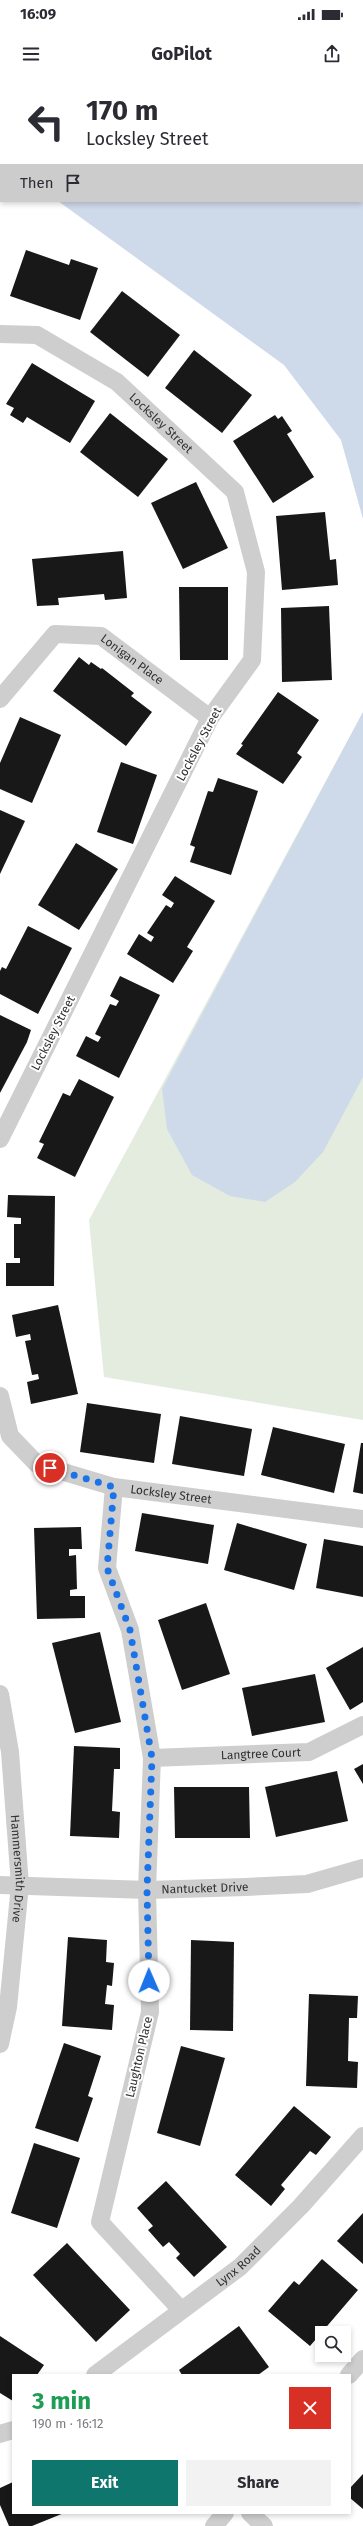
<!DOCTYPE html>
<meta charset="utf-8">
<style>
body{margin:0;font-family:"Fira Sans",sans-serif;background:#f2f2f3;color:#2b2b33;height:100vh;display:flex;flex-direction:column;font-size:15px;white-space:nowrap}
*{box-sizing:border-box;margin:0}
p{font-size:13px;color:#7c7c81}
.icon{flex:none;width:22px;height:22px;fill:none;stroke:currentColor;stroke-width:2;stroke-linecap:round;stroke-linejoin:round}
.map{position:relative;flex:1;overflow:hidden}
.panel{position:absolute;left:12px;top:2294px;width:339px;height:140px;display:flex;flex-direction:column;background:#fff;border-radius:0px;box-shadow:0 2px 6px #0003}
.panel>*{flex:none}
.guide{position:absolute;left:0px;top:0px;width:363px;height:122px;box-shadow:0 2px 6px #0003;background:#fff;color:#2b2b33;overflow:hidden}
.controls{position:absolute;left:315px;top:2246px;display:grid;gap:8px}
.controls a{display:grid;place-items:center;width:36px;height:36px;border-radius:0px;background:#fff;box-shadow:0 2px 6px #0003;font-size:20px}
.pin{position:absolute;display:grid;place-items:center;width:34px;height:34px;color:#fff;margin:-17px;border:2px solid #fff;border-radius:50%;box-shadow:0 1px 4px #0007}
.me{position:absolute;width:44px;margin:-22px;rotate:359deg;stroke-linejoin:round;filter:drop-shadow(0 0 3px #0008)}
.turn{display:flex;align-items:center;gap:14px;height:84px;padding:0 20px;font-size:18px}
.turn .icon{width:52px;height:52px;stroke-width:2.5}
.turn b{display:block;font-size:28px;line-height:34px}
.then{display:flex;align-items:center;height:38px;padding:0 20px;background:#0003;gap:8px;font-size:15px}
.round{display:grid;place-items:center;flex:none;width:42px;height:42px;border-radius:0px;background:#f2f2f3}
.headline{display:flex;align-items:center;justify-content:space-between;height:68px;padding:0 20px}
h1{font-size:24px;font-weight:700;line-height:30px;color:#1e9e55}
.button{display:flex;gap:8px;margin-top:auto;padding:8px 20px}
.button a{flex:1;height:46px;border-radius:0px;background:#0f766e;color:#fff;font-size:16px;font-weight:700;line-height:46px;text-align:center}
.button a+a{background:#f2f2f3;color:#2b2b33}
.status{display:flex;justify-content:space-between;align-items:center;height:28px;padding:0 20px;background:#fff;direction:ltr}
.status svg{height:11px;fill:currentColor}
header{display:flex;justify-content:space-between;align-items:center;height:52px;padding:0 20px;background:#fff;font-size:18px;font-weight:700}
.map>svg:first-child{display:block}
.green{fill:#e4ece0}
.water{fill:#ced9ea}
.building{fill:#181818}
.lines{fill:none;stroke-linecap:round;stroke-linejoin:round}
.minor{stroke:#cecece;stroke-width:18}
.route{stroke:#1a73e8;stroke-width:7;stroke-dasharray:0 12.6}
.labels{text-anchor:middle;stroke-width:4;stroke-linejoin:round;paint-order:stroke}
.street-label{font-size:12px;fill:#313131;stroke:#fff}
</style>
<div class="status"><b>16:09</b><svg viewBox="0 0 49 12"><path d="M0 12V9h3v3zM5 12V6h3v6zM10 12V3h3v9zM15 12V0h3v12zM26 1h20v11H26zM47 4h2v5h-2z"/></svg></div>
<header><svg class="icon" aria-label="menu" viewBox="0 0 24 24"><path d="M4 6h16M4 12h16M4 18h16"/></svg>GoPilot<svg class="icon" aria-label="share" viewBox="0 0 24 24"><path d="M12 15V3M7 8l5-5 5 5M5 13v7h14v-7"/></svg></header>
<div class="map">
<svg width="363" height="2446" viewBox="0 0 363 2446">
<rect width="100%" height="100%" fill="#fff"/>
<!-- green -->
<polygon class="green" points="363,632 363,1340 104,1297 89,1140"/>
<!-- water -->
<g class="water">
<polygon points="363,120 363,439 341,360 284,285 58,121"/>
<polygon points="363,632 363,997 323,1072 295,1102 265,1122 230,1116 192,1095 167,1049 162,1009"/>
</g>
<!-- building -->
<g class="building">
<polygon points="26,170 69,185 71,179 98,188 80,240 10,216"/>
<polygon points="122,211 180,255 148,297 90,252"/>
<polygon points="194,270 252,315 222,353 165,308"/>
<polygon points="32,283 95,321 70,363 27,337 23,343 10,335 14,328 6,324"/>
<polygon points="110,333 168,379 138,417 80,372"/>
<polygon points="275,335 278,339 282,336 292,351 287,354 314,397 273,423 233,361"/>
<polygon points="196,402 228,468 183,489 151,423"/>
<polygon points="325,432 330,480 336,479 338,505 282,510 276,436"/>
<polygon points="123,471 127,518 105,520 104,514 58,518 59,525 37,526 32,479"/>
<polygon points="179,507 228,507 228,580 180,580"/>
<polygon points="329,526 332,600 282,602 281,528"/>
<polygon points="79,577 89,585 91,582 101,589 102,588 134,613 131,616 152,632 126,666 53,611"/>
<polygon points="278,612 319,640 297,673 302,677 283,704 236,674 243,665 241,664"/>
<polygon points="20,637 61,655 32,723 0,709 0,683"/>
<polygon points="121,682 157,695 133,764 97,752"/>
<polygon points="218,698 258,711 231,795 190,782 195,767 190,765 208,711 213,712"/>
<polygon points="0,730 25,741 0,794"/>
<polygon points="76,763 118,789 79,850 38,825"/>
<polygon points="175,796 215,821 187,867 193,871 173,903 127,874 139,854 151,862 154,857 147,853 166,825 171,828 174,823 162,815"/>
<polygon points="28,846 72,868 38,934 0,914 0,891 2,887 6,889"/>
<polygon points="120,896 160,915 119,998 76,976 86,956 98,962 101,957 95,954 110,924 116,926 119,921 110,916"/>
<polygon points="0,935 31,950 27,962 0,1013"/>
<polygon points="79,999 114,1017 75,1097 37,1078 44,1064 39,1062 63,1013 70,1016"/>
<polygon points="8,1115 55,1116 54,1206 6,1206 6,1183 20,1183 20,1178 14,1178 14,1144 21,1144 21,1138 7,1137"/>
<polygon points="58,1225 78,1314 31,1324 27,1302 39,1299 38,1294 32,1295 25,1261 31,1260 30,1254 16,1257 12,1235"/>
<polygon points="87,1323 161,1334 154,1383 80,1372"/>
<polygon points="180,1336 252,1349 244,1396 172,1384"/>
<polygon points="273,1347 345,1364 334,1413 261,1395"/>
<polygon points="361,1363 363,1363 363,1414 353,1412"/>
<polygon points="142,1433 214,1445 208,1484 135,1471"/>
<polygon points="237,1443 307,1464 294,1510 224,1490"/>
<polygon points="81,1447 82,1469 69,1469 69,1476 76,1475 77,1509 70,1510 70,1516 85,1516 85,1538 37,1539 34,1448"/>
<polygon points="324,1459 363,1466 363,1517 316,1508"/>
<polygon points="206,1523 230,1594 182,1610 158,1540"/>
<polygon points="100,1552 121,1642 75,1653 52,1563"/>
<polygon points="363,1567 363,1622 350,1630 326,1588"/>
<polygon points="315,1594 325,1642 252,1656 242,1608"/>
<polygon points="74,1666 120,1668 120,1689 114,1689 112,1731 120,1732 119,1758 70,1756"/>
<polygon points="363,1684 363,1704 354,1689"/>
<polygon points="337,1691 348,1741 276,1757 265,1707"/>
<polygon points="174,1707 249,1707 250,1758 175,1758"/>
<polygon points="68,1857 107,1860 106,1882 114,1883 112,1906 107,1905 105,1924 114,1925 112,1950 62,1946"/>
<polygon points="191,1860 234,1862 233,1951 190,1950"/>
<polygon points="309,1914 358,1916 357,1938 349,1938 348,1981 358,1982 357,2008 306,2006"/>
<polygon points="64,1963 101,1976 88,2016 93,2018 78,2062 35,2048"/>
<polygon points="181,1966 225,1978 200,2066 157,2053"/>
<polygon points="294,2026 331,2057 316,2075 310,2071 281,2105 285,2109 271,2126 235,2095"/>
<polygon points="34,2063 80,2078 57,2148 11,2133"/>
<polygon points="166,2101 227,2167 194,2197 176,2178 180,2174 169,2162 163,2167 148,2150 153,2146 137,2128"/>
<polygon points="363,2133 363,2184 337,2161"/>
<polygon points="67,2163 130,2230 96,2262 33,2195"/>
<polygon points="322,2179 358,2210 310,2266 268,2231 294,2201 299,2205"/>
<polygon points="239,2246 269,2287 258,2295 182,2295 179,2290"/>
<polygon points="0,2256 44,2285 37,2295 13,2295 13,2321 0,2313"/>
<polygon points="363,2394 363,2429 350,2418 350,2408"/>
<polygon points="13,2402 13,2433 64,2433 32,2446 9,2446 0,2425 0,2408"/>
</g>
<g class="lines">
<!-- minor -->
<g class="minor">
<path id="s1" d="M0 254 37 255 117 302 235 412 256 492 252 580 210 638 0 1059"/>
<path id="s2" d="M0 619 55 554 101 556 210 638"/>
<path id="s3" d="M0 1316 10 1356 37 1384 114 1407 363 1439"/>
<polyline points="114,1407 107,1488 130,1550 152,1678 147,1810 150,1932 100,2142 181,2230"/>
<path id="s4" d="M0 1614 10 1672 20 1805 8 1927 0 1964"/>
<path id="s5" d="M152 1678 309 1672 363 1645"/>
<path id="s6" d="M0 1805 147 1810 246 1807 307 1804 363 1788"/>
<path id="s7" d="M95 2295 240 2187 301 2126 363 2056"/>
<polyline points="349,2295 363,2279"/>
<polyline points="0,2354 13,2350"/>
<polyline points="250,2433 264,2446"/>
<polyline points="214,2446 225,2433"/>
</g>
</g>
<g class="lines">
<!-- route -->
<polyline class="route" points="50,1388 114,1407 107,1488 130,1550 152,1678 147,1810 149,1901"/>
</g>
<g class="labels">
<!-- street labels -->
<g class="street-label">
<text dy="4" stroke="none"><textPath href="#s1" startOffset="190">Locksley Street</textPath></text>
<text dy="4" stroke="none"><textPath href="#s2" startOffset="170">Lonigan Place</textPath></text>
<text transform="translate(199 664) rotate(-62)" y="4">Locksley Street</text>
<text transform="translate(53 953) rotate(-63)" y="4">Locksley Street</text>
<text dy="4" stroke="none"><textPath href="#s3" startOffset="218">Locksley Street</textPath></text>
<text dy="4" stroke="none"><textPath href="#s5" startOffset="109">Langtree Court</textPath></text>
<text dy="4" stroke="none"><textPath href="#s4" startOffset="176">Hammersmith Drive</textPath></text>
<text dy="4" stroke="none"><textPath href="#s6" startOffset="205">Nantucket Drive</textPath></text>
<text transform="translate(139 1977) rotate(-77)" y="4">Laughton Place</text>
<text dy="4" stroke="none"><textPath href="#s7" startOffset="180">Lynx Road</textPath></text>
</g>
</g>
</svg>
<div class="controls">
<a><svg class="icon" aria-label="search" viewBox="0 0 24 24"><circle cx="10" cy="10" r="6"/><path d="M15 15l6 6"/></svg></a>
</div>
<div class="pin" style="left:50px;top:1388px;background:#d93025"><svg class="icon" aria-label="arrive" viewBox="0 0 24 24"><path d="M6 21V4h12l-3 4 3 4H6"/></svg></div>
<svg class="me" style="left:149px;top:1901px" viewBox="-20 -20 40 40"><circle r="19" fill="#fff"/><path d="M0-13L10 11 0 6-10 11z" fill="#1a73e8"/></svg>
<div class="guide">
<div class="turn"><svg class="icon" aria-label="left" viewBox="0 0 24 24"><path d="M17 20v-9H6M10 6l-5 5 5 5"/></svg><div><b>170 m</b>Locksley Street</div></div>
<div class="then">Then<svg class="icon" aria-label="arrive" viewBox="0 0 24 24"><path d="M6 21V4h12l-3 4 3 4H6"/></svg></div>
</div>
<section class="panel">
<div class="headline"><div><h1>3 min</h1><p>190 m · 16:12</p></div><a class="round" style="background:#d93025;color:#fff"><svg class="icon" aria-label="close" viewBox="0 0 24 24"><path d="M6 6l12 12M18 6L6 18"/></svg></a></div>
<div class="button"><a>Exit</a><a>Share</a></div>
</section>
</div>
